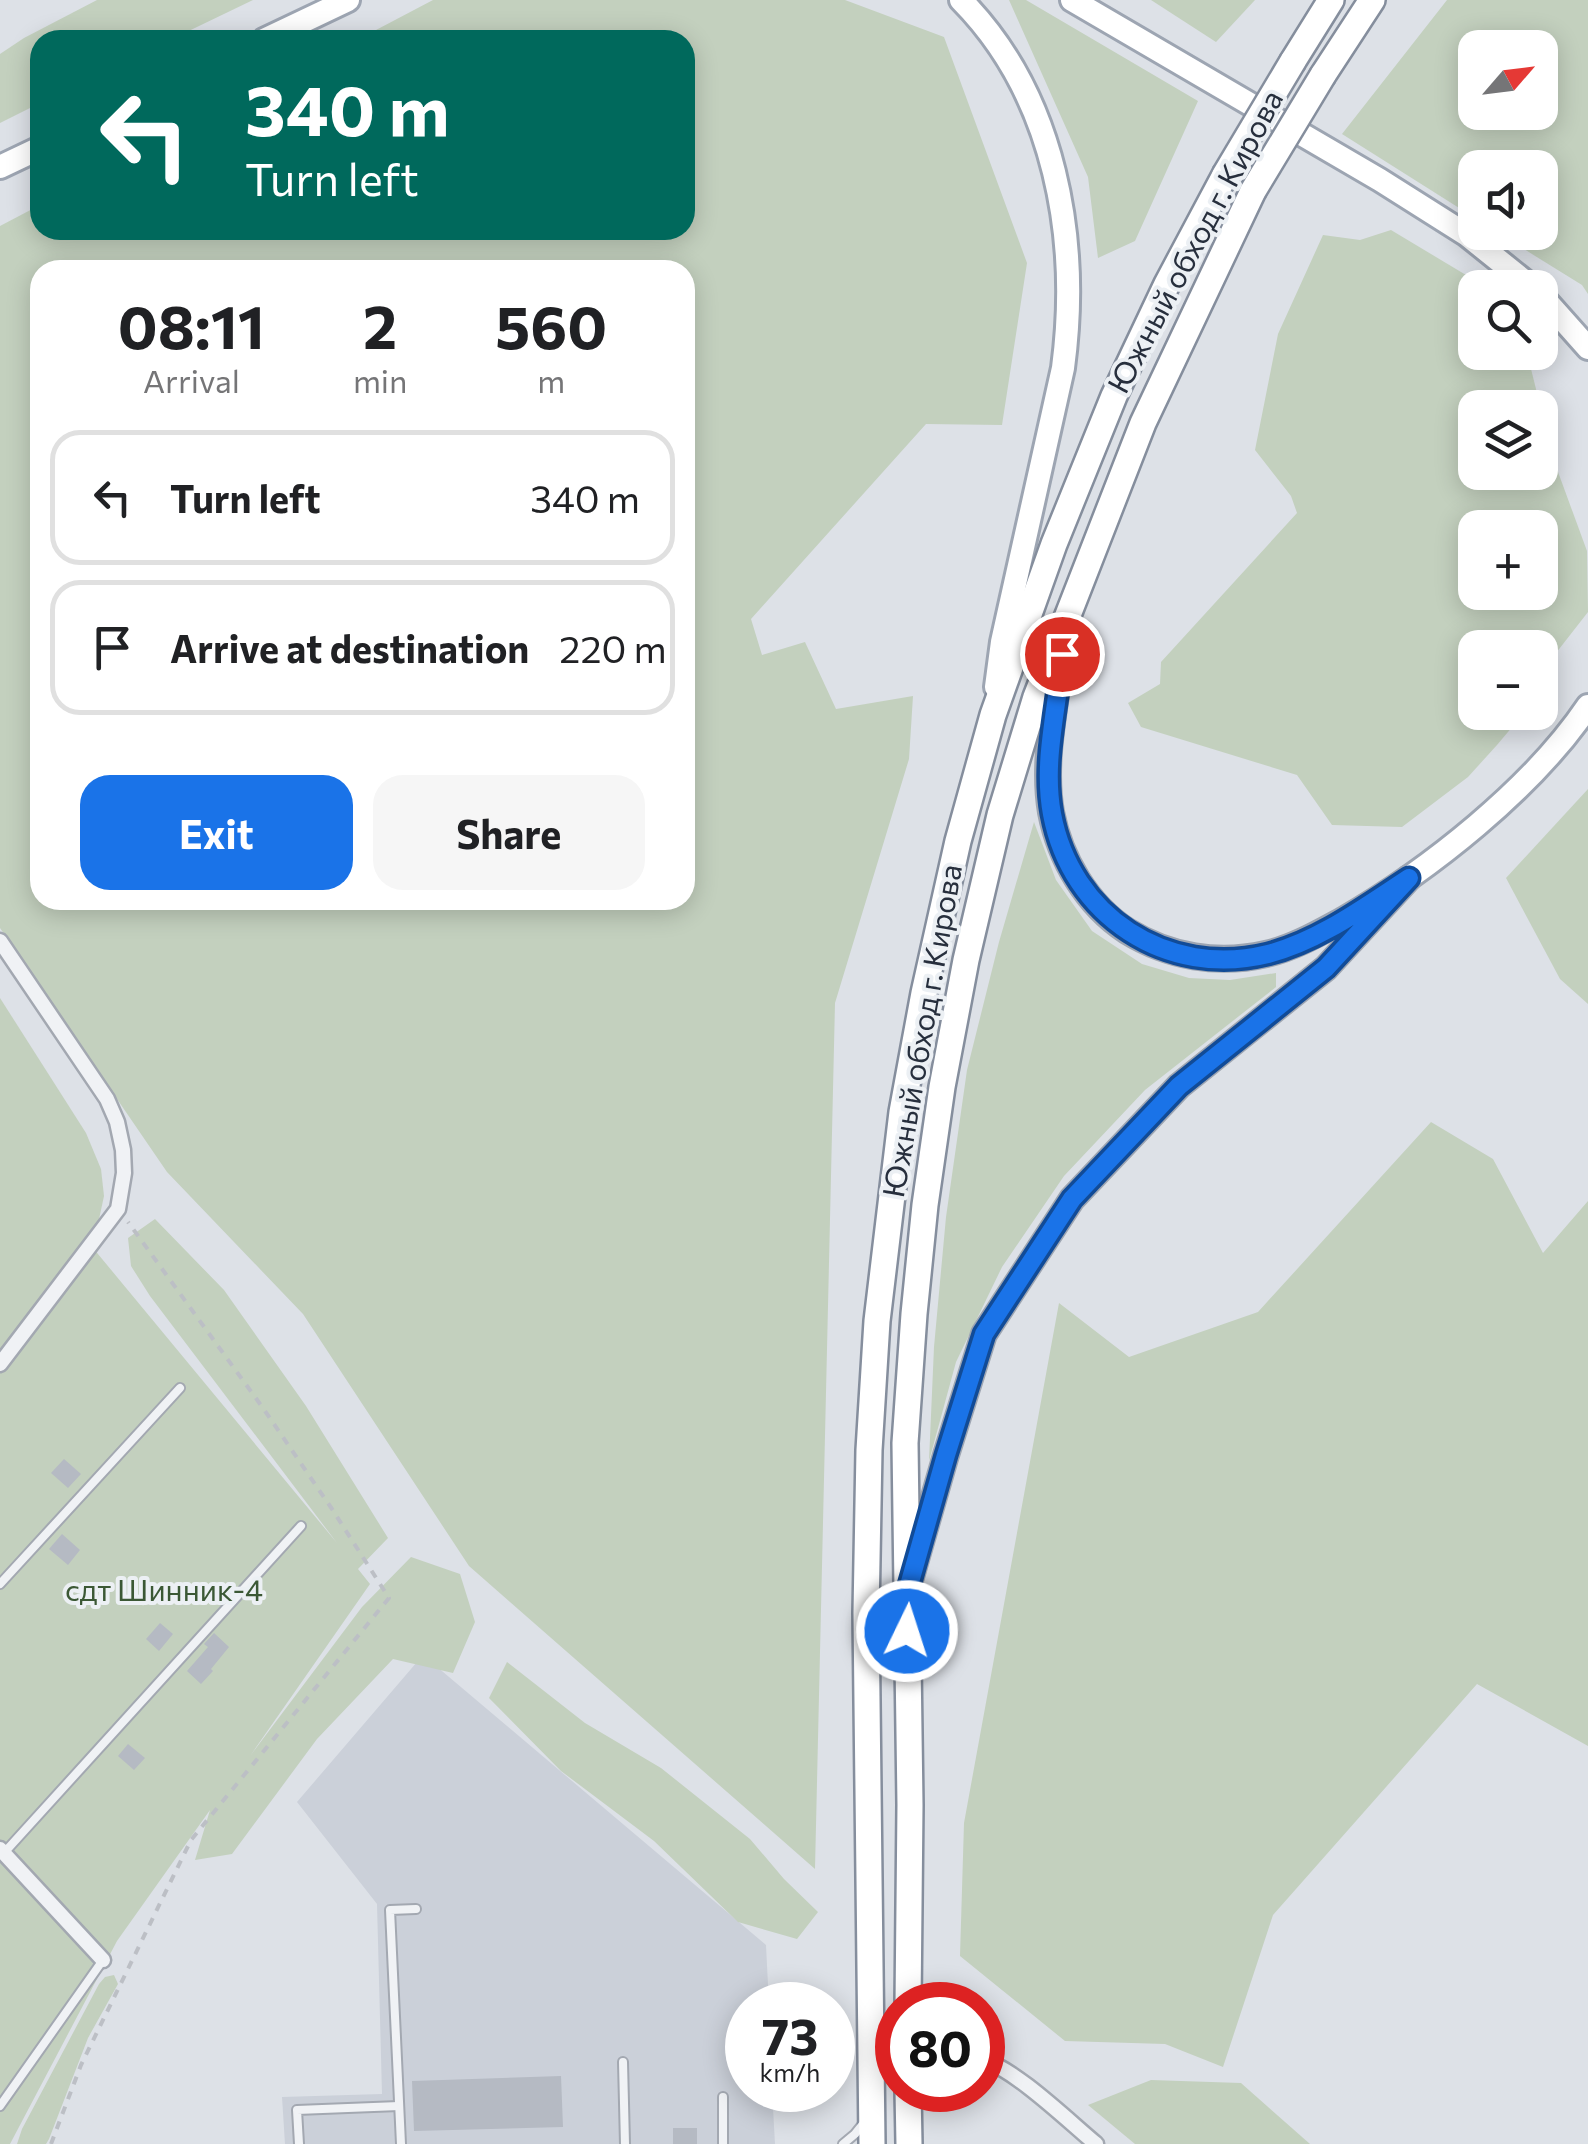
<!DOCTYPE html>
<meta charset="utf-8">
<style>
body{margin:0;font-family:Commissioner,sans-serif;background:#f6f6f6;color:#202124;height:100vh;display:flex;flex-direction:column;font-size:38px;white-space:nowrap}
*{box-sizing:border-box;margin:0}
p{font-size:32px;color:#757577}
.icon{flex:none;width:55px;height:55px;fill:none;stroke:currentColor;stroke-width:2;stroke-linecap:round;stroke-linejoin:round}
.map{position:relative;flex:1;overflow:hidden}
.drawer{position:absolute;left:30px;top:260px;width:665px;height:650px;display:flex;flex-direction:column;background:#fff;border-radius:30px;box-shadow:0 5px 25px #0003}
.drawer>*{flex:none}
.top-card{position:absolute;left:30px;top:30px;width:665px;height:210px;border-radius:30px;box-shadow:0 5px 25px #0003;background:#00695c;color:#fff;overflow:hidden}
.needle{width:65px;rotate:62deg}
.tools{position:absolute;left:1458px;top:30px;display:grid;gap:20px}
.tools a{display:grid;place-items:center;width:100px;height:100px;border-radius:20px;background:#fff;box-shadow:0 5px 25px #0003;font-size:50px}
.speed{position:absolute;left:725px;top:1982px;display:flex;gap:20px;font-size:50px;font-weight:700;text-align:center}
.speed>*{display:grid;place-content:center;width:130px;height:130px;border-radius:50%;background:#fff;box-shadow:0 5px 25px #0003;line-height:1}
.speed small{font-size:25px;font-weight:400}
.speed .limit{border:15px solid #d22;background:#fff;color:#111}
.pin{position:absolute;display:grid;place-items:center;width:85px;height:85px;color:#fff;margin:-42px;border:5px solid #fff;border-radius:50%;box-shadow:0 2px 10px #0007}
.me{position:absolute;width:110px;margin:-55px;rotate:4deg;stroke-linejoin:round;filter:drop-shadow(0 0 8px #0008)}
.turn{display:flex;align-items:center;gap:35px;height:210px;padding:0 50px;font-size:45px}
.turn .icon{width:130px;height:130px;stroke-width:2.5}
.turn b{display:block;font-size:70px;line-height:85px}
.eta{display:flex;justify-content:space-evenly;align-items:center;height:170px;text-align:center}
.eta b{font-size:60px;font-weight:700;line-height:70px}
.action{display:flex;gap:20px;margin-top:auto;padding:20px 50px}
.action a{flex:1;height:115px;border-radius:30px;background:#1a73e8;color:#fff;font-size:40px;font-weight:700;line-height:115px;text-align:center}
.action a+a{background:#f6f6f6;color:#202124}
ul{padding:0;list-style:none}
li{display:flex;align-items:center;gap:30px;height:135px;margin:0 20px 15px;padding:0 30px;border:5px solid #e0e0e0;border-radius:30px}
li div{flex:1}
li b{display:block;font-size:38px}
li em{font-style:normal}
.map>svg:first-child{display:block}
.built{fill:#cbd0d9}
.green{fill:#c3d0be;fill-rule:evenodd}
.building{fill:#b5bac3}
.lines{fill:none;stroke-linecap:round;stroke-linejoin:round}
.service-casing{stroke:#a3a8b1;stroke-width:12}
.minor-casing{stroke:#a3a8b1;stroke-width:19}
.primary-casing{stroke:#9da5b2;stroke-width:28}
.trunk-casing{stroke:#858e9d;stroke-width:30}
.path{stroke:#bcbfc5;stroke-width:4;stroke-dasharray:8 8;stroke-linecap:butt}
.service{stroke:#f0f2f5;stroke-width:8}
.minor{stroke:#f0f2f5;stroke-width:14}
.primary{stroke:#fff;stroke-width:22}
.trunk{stroke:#fff;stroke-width:25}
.trunk-bridge-casing{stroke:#858e9d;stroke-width:30;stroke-linecap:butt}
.trunk-bridge{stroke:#fff;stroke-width:25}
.route-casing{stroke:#114b97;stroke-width:25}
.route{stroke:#1a73e8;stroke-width:18}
.labels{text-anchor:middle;stroke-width:8;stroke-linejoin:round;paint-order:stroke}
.street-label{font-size:30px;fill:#272f3d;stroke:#ecf0f4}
.park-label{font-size:30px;fill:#3b5835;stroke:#ecf0f4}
</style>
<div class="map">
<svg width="1588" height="2144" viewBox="0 0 1588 2144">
<rect width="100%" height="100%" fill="#dde1e7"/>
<!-- built -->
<polygon class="built" points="423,1655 766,1945 769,2005 748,2005 748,2090 772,2090 775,2144 285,2144 282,2097 382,2094 377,1904 297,1802"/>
<!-- green -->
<g class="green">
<polygon points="97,0 253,0 170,40 40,40 40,103 0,123 0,54 24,38"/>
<path d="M433 0H845L944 37 1027 263 1002 425 926 424 751 619 762 655 805 642 836 709 913 696 909 759 835 1003 815 1869 469 1566 303 1314 167 1172 0 928V226L40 205V230H685V40H357ZM40 270H685V900H40Z"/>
<polygon points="1009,0 1026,0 1198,101 1135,241 1098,258 1088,177"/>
<polygon points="1151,0 1255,0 1216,42"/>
<path d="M1447 0H1588V294L1582 285 1498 233 1540 232V168H1475V218L1342 134ZM1475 48H1540V112H1475Z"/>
<path d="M1391 230 1486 287 1475 288V352L1527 353 1554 461 1587 551 1588 612 1556 653 1540 682V648H1475V712L1524 713 1497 745 1468 777 1402 827 1332 825 1297 775 1141 727 1128 703 1160 684 1161 662 1297 513 1291 496 1255 450 1278 334 1323 235 1360 240ZM1475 408H1540V472H1475ZM1475 528H1540V592H1475Z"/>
<polygon points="1588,789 1588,1004 1560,979 1506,878"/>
<polygon points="1034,822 1056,880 1092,931 1142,964 1189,978 1230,980 1276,973 1276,987 1145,1090 1064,1176 1002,1267 956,1362 929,1461 934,1347 946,1217 967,1070 999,942"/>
<polygon points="0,998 86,1133 101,1169 104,1196 98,1224 0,1357"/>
<polygon points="1431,1122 1493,1159 1543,1253 1588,1201 1588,1746 1477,1684 1273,1915 1223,2067 1165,2044 1065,2041 960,1956 964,1823 1059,1303 1129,1357 1258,1312"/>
<polygon points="155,1219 224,1290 306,1406 388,1538 358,1569 370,1584 250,1756 362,1607 411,1557 460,1574 475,1622 453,1673 393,1659 317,1739 232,1854 195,1860 210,1810 117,1941 10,2144 0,2144 0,1368 93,1248 337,1543 150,1296 131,1266 128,1238"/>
<polygon points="507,1662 585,1723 661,1768 750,1839 784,1879 818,1912 797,1939 738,1922 654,1841 561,1771 489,1698"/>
<polygon points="114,1975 118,1984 88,2038 49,2139 46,2144 17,2144 22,2129 99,1984 105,1977"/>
<polygon points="1151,2080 1241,2083 1310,2144 1135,2144 1088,2105"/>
</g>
<!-- building -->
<g class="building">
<polygon points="64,1459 81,1474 68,1488 51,1473"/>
<polygon points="62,1534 80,1550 68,1565 49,1549"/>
<polygon points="160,1623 173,1634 159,1651 146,1639"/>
<polygon points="214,1633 229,1647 211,1669 213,1671 201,1684 187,1671 208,1647 204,1644"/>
<polygon points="128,1744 145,1758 134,1770 118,1756"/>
<polygon points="561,2076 563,2127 414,2131 412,2081"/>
<rect x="673" y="2128" width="24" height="16"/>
</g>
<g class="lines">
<defs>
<g id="service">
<polyline points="0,1584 180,1388"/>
<polyline points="3,1854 301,1526"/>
<polyline points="623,2062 625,2144"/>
<polyline points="723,2097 723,2144"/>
<polyline points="0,2106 103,1960"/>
<polyline points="299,2144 297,2110 399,2106"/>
<polyline points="401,2144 390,1910 416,1909"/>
<polyline points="843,2144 855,2134 863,2124"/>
</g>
<g id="minor">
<polyline points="0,941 107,1099 117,1122 123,1150 124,1173 118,1209 0,1364"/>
<polyline points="0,1849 103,1960"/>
<path d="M982 2059C1017 2071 1066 2119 1096 2144"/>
</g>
<g id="primary">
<path d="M961 0C1056 96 1080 240 1063 368L1002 642 996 687"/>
<polyline points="1072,0 1380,180 1467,235 1533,288"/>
<polyline points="264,40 348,0"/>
<polyline points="0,167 40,148"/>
<polyline points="1540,294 1588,348"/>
<path d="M1063 638C1059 695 1041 755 1051 812 1060 859 1087 905 1127 931 1169 957 1218 965 1266 954 1293 948 1319 933 1343 920 1429 870 1532 789 1588 706"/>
<polyline points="911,1577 946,1455 984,1334 1072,1199 1179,1086 1326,968 1409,878"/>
</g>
<g id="trunk">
<polyline points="1293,61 1331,0"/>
<polyline points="1323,75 1372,0"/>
<polyline points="908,2005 910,1805 905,1443 914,1314 925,1205 942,1087 966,960 1000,815 1036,697 1143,423 1253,191"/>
<polyline points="908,2090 909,2144"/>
<polyline points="872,2144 866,1613 869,1450 877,1321 902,1112 924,993 958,841 993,715 1054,544 1114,396 1167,284 1225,175"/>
</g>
</defs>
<!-- service casing -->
<use href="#service" class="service-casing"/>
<!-- minor casing -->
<use href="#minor" class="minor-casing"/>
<!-- primary casing -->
<use href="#primary" class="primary-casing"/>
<!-- trunk casing -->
<use href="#trunk" class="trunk-casing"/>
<!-- path -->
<polyline class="path" points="51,2144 81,2065 191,1840 389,1598 332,1509 263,1408 128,1222"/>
<!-- service -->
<use href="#service" class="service"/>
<!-- minor -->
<use href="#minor" class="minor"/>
<!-- primary -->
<use href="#primary" class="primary"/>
<!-- trunk -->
<use href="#trunk" class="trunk"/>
<defs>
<g id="trunk-bridge">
<polyline points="1225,175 1293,61"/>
<polyline points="1253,191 1323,75"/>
</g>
</defs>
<!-- trunk-bridge casing -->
<use href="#trunk-bridge" class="trunk-bridge-casing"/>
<!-- trunk-bridge -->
<use href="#trunk-bridge" class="trunk-bridge"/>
</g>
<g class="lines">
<defs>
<path id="route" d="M907 1631 906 1596 946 1455 984 1334 1072 1199 1179 1086 1326 968 1409 878C1366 906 1319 941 1268 954 1167 979 1071 916 1052 814 1042 761 1058 707 1062 654"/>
</defs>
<!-- route casing -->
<use href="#route" class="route-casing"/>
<!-- route -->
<use href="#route" class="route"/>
</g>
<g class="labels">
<!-- street labels -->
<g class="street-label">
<text transform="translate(1196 242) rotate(-62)" y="10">Южный обход г. Кирова</text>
<text transform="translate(923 1031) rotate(-80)" y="10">Южный обход г. Кирова</text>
</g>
<!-- park labels -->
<g class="park-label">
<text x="164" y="1601">сдт Шинник-4</text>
</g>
</g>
</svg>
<div class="tools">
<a><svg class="needle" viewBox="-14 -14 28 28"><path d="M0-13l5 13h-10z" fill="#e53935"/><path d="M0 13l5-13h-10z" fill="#757577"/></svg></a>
<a><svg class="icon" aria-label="sound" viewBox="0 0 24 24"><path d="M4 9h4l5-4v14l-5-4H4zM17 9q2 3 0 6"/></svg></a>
<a><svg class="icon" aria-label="search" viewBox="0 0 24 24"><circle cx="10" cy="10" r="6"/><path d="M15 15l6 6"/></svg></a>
<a><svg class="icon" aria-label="layers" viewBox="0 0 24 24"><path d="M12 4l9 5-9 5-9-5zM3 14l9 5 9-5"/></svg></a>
<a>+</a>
<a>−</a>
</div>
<div class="speed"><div>73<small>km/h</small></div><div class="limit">80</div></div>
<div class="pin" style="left:1062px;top:654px;background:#d93025"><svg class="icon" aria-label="arrive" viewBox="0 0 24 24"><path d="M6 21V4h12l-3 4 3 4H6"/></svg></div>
<svg class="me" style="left:907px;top:1631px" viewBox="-20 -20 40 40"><circle r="17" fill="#1a73e8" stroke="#fff" stroke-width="3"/><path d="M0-11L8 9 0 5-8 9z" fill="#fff"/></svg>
<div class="top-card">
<div class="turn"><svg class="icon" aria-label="left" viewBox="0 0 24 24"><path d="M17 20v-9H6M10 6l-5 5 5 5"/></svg><div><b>340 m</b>Turn left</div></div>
</div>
<section class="drawer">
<div class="eta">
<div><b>08:11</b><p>Arrival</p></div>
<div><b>2</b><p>min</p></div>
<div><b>560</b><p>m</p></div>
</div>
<ul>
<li><svg class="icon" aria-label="left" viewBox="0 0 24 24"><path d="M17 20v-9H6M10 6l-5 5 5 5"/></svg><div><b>Turn left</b></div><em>340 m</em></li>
<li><svg class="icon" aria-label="arrive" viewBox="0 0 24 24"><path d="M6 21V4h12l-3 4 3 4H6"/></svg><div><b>Arrive at destination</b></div><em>220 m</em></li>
</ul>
<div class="action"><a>Exit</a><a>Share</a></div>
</section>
</div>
